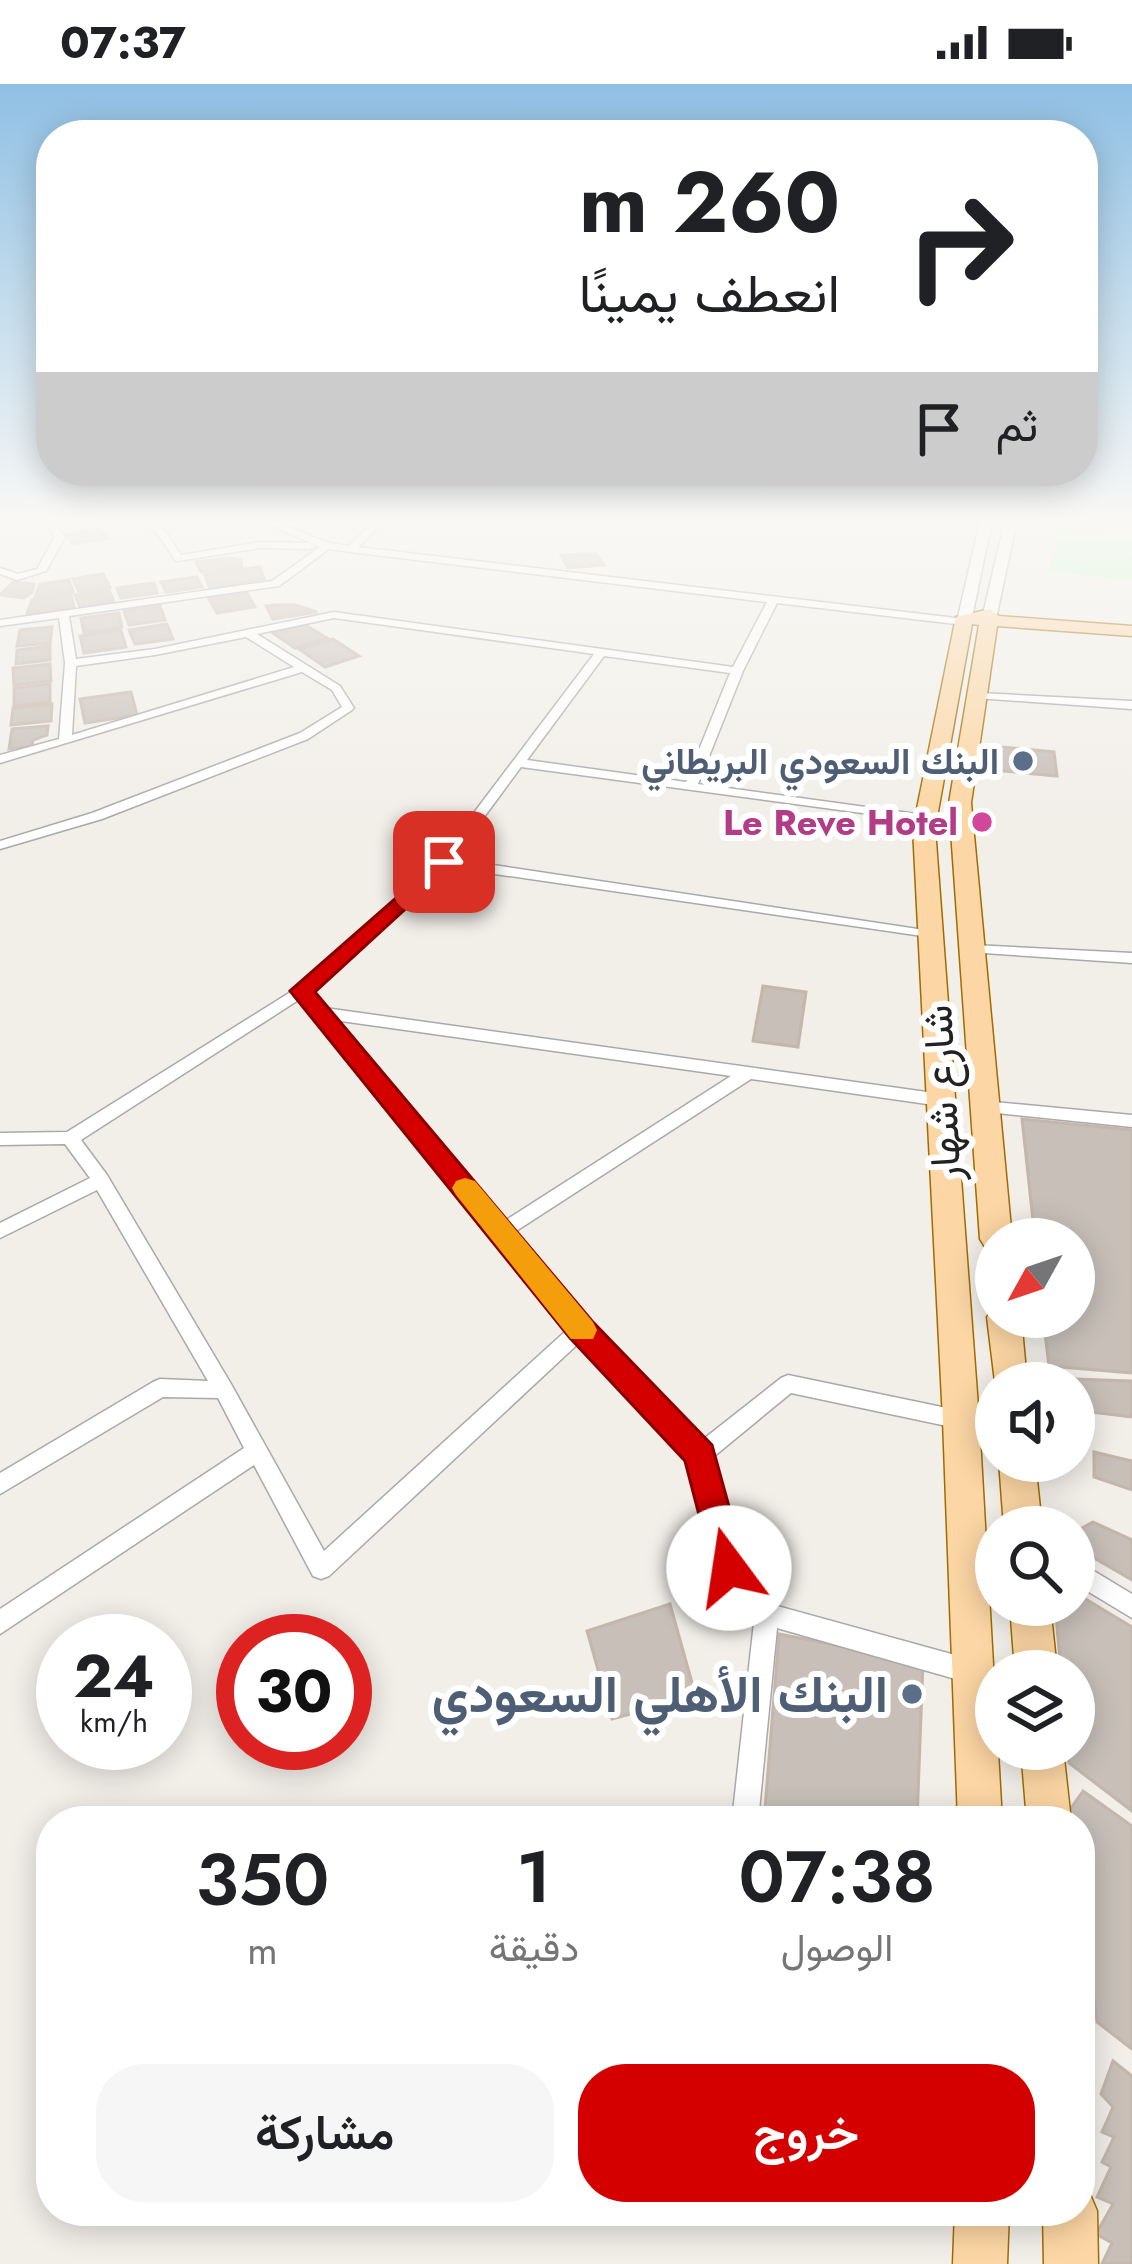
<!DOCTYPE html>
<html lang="ar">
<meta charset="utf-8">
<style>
body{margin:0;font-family:Jost,Vazirmatn,sans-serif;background:#f6f6f6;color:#202124;direction:rtl;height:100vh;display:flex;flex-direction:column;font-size:45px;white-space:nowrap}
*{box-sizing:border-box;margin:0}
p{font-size:39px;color:#757577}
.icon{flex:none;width:66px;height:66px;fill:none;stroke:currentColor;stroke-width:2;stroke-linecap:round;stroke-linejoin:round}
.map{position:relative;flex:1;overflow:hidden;direction:ltr}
.panel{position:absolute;left:36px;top:1722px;width:1059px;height:420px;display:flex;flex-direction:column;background:#fff;border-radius:48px;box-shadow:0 6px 30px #0003;direction:rtl}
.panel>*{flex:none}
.banner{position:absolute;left:36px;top:36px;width:1062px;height:366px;border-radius:48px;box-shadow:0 6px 30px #0003;direction:rtl;background:#fff;color:#202124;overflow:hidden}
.needle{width:78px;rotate:230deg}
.fabs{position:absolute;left:975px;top:1134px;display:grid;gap:24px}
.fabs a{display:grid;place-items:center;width:120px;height:120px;border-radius:50%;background:#fff;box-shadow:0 6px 30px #0003;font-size:60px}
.speed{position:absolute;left:36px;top:1530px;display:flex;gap:24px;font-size:60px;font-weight:700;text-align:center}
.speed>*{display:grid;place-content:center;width:156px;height:156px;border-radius:50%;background:#fff;box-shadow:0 6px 30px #0003;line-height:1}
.speed small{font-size:30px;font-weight:400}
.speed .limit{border:18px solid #d22;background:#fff;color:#111}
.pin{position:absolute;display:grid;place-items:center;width:102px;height:102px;color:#fff;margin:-51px;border-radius:24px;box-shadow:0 6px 18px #0006}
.me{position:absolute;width:132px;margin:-66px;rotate:346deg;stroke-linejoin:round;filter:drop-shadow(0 0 9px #0008)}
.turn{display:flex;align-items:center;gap:42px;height:252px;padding:0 60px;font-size:54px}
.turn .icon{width:156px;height:156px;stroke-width:2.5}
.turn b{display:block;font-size:84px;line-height:102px}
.then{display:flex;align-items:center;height:114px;padding:0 60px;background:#0003;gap:24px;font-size:45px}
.eta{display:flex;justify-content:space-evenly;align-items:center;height:204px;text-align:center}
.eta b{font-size:72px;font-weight:600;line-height:84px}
.primary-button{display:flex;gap:24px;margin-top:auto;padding:24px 60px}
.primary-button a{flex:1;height:138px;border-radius:48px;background:#d40000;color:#fff;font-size:48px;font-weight:600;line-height:138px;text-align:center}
.primary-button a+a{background:#f6f6f6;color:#202124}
.status{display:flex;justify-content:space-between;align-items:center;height:84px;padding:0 60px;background:#fff;direction:ltr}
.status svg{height:33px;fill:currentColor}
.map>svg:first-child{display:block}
.park{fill:#c8facc}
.building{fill:#c7bfb8;stroke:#c4b6ab;stroke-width:3}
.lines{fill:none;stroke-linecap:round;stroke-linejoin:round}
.minor-casing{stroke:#a9a9a9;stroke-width:3}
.tertiary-casing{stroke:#a9a9a9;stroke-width:3}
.primary-casing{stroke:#a06b00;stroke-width:3}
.minor{fill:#fff;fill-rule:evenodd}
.tertiary{fill:#fff;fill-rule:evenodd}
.primary{fill:#fcd6a4;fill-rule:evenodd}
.route{fill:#d40000;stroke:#8a0000;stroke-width:3}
.slow{fill:#f59e0b}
.service-dot{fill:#5c6f8a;stroke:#fff;stroke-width:4.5}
.hotel-dot{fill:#d1479c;stroke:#fff;stroke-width:4.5}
.labels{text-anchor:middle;stroke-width:12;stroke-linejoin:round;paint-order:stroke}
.far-service-label{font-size:36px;font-weight:bold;fill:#4e5e75;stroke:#fff;text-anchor:end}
.far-hotel-label{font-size:36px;font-weight:bold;fill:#b23c85;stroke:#fff;text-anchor:end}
.street-label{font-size:42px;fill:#222;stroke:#fff}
.near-service-label{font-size:51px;font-weight:bold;fill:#4e5e75;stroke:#fff;text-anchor:end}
</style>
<div class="status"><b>07:37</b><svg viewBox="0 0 49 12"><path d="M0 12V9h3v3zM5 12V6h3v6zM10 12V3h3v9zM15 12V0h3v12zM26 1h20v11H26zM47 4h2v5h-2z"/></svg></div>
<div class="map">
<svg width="1132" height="2180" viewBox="0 0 1132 2180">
<rect width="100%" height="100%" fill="#f2efe9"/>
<!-- park -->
<polygon class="park" points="1059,444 1132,453 1132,497 1049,487"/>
<!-- building -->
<g class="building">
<polygon points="98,444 107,454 74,460 65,451"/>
<polygon points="596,470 604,481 568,484 561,471"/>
<polygon points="228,474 241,476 242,484 201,488 196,478"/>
<polygon points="260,483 264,495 210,504 205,491"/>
<polygon points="103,490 110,503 79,508 73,495"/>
<polygon points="197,493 202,503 166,508 161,498"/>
<polygon points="69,496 73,508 35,513 40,500"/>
<polygon points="13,498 34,500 32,508 24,514 0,511"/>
<polygon points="154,499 157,509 121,514 117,504"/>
<polygon points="109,506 114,518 80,523 75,511"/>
<polygon points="247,509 255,523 217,529 209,515"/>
<polygon points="71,511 74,523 27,530 32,516"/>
<polygon points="275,521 295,521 317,528 273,535 266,522"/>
<polygon points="160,522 165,536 129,541 124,527"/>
<polygon points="119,529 122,543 84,549 81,534"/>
<polygon points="167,540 173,555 135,560 129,546"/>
<polygon points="304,540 327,554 295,564 273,549"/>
<polygon points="52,543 50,559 17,562 20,546"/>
<polygon points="121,546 126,563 84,569 80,552"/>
<polygon points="333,555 359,572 325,583 299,565"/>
<polygon points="50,562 50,576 16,580 17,566"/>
<polygon points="50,580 51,597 14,601 13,584"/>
<polygon points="50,600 50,618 14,622 14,604"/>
<polygon points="131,608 137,631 85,639 80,615"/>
<polygon points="52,620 51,637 11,641 13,624"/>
<polygon points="48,642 47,651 33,656 32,662 9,665 12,645"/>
<polygon points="991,662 1054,668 1057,692 993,686"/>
<polygon points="763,902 806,908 798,963 753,957"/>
<polygon points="1022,1035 1132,1046 1132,1289 1049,1282 1043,1233 1074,1233 1074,1155 1035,1155"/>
<polygon points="1046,1294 1132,1297 1132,1333 1074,1326 1074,1299 1047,1299"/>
<polygon points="1094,1368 1132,1377 1132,1406 1094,1393"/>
<polygon points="1093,1438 1132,1456 1132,1496 1084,1468 1082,1444"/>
<polygon points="1074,1508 1132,1543 1132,1727 1069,1679 1067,1665 1074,1665 1074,1587 1061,1587 1055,1521 1074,1521"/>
<polygon points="670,1520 696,1613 612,1635 587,1547"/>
<polygon points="779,1550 923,1578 917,1737 764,1737"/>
<polygon points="1083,1707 1132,1742 1132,1965 1097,1938 1080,1811 1080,1737 1070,1737 1069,1727"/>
<polygon points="1113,1977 1132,1992 1132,2180 1102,2180 1112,2159 1096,2150 1113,2120 1097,2113 1111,2083 1102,2078 1114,2053 1102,2048 1113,2023 1101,2010"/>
</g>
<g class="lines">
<defs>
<g id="minor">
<polygon points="40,432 48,432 65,453 46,487 17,496 0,490 0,484 18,490 37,485 55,453"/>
<polygon points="136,432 146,432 166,448 181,471 260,458 310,459 315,462 310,465 260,464 178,477 175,476 159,452"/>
<path d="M249 432H260L329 459 348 462 381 432H390L358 463 964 535 969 538 964 541 777 519 743 587 698 700 924 731 929 732V738L521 683 453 775 931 847 938 851 936 854 447 783 311 907 325 924 941 1010 950 1016 941 1022 751 995 513 1149 588 1239 701 1357 781 1294 788 1291 961 1327 969 1330 972 1336 969 1342 961 1345 791 1309 712 1374 748 1514 973 1576 982 1580 985 1588 982 1596 973 1600 777 1544 758 1737H732L754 1538 730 1530 726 1522 690 1375 580 1258 329 1492 321 1495 313 1492 254 1381 0 1550V1525L244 1364 218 1314 163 1313 0 1410V1389L153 1298 160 1295 208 1297 97 1106 0 1154V1139L90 1094 65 1060 0 1061V1049L67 1048 297 904 439 775 594 570 334 534 257 550 340 602 354 624 352 626 308 655 102 735 0 765V757L92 729 300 649 342 623 332 606 302 588 0 679V671L59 655 65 579 59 534 0 542V536L272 497 320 463ZM329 465 350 468 767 518 733 583 334 528 155 565 76 575 69 532 279 502ZM246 553 294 583 72 651 76 582 155 571ZM604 572 730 589 686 698 527 676ZM300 915 569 1244 324 1467 231 1300 107 1091 81 1056ZM334 936 731 992 503 1138Z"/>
<polygon points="980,609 1132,617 1132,625 976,614 976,610"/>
<polygon points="973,861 1132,869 1132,879 968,868 968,862"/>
<polygon points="983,1017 1132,1031 1132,1043 977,1027 974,1023 977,1019"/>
<polygon points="1074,1475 1132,1510 1132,1534 1074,1499"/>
</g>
<g id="tertiary">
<polygon points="981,432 993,432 972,533 965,537 958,533"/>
<polygon points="1006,432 1018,432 997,530 990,534 983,530"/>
</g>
<g id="primary">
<polygon points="990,525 999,532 1132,542 1132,552 997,542 971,719 1012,1155 996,1155 996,1167 985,1163 980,1155 949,719 979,541 972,540 935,744 979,1336 1002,1737 958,1737 943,1336 913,744 956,533"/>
<polygon points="996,1223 996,1233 1021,1233 1027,1299 996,1299 996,1306 987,1233"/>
<polygon points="999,1377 1035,1377 1042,1443 1004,1443"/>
<polygon points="1010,1521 1050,1521 1057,1587 1015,1587"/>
<polygon points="1021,1665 1063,1665 1071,1737 1027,1737"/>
<polygon points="1080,2105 1089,2108 1097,2127 1098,2180 1044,2180 1043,2127 1080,2127"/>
<polygon points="955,2127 1009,2127 1007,2180 953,2180"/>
</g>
</defs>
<!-- minor casing -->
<use href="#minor" class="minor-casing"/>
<!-- tertiary casing -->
<use href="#tertiary" class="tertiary-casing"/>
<!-- primary casing -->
<use href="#primary" class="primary-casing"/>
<!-- minor -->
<use href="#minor" class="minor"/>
<!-- tertiary -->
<use href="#tertiary" class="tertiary"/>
<!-- primary -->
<use href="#primary" class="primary"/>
</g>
<!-- sky -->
<linearGradient id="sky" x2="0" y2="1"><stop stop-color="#8fc0e4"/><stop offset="0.59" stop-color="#f9f8f5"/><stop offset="1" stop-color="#f9f8f5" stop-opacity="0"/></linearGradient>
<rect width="1132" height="737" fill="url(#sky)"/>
<!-- route -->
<polygon class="route" points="444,772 451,774 451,783 315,908 592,1237 712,1361 746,1484 741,1496 729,1500 716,1496 685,1377 570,1254 290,907"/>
<!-- slow -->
<polygon class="slow" points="465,1094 475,1097 593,1238 597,1246 593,1255 571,1255 456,1111 452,1104 456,1097"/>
<!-- markers -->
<g class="service-dot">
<circle cx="1023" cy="677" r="12"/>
<circle cx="912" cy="1610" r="12"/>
</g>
<circle class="hotel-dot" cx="982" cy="738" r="12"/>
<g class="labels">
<!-- far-service labels -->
<g class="far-service-label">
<text x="999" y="690">البنك السعودي البريطاني</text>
</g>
<!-- far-hotel labels -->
<g class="far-hotel-label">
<text x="958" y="751">Le Reve Hotel</text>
</g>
<!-- street labels -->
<g class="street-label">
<text transform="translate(941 1009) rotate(-93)" y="15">شارع شهار</text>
</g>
<!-- near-service labels -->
<g class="near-service-label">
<text x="888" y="1628">البنك الأهلي السعودي</text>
</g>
</g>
</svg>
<div class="fabs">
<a><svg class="needle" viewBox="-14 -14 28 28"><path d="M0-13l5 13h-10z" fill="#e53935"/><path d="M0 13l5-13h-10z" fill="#757577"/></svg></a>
<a><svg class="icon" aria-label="sound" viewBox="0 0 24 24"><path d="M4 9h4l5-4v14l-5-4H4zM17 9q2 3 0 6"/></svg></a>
<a><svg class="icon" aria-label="search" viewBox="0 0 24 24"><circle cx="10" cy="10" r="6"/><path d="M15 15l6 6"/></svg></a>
<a><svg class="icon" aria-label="layers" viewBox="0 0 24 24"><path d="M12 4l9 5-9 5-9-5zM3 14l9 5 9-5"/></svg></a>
</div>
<div class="speed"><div>24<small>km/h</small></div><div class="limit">30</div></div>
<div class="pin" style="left:444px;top:778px;background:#d93025"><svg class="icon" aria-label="arrive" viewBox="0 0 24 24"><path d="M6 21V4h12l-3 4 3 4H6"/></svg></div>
<svg class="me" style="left:729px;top:1484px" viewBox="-20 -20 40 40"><circle r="19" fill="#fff"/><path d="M0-13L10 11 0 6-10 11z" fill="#d40000"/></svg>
<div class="banner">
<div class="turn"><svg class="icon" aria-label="right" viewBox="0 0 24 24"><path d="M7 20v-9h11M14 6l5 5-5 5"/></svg><div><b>260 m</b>انعطف يمينًا</div></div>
<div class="then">ثم<svg class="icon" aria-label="arrive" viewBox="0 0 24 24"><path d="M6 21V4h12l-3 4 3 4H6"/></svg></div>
</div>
<section class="panel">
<div class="eta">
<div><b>07:38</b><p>الوصول</p></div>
<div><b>1</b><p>دقيقة</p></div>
<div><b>350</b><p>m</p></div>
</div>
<div class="primary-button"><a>خروج</a><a>مشاركة</a></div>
</section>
</div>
